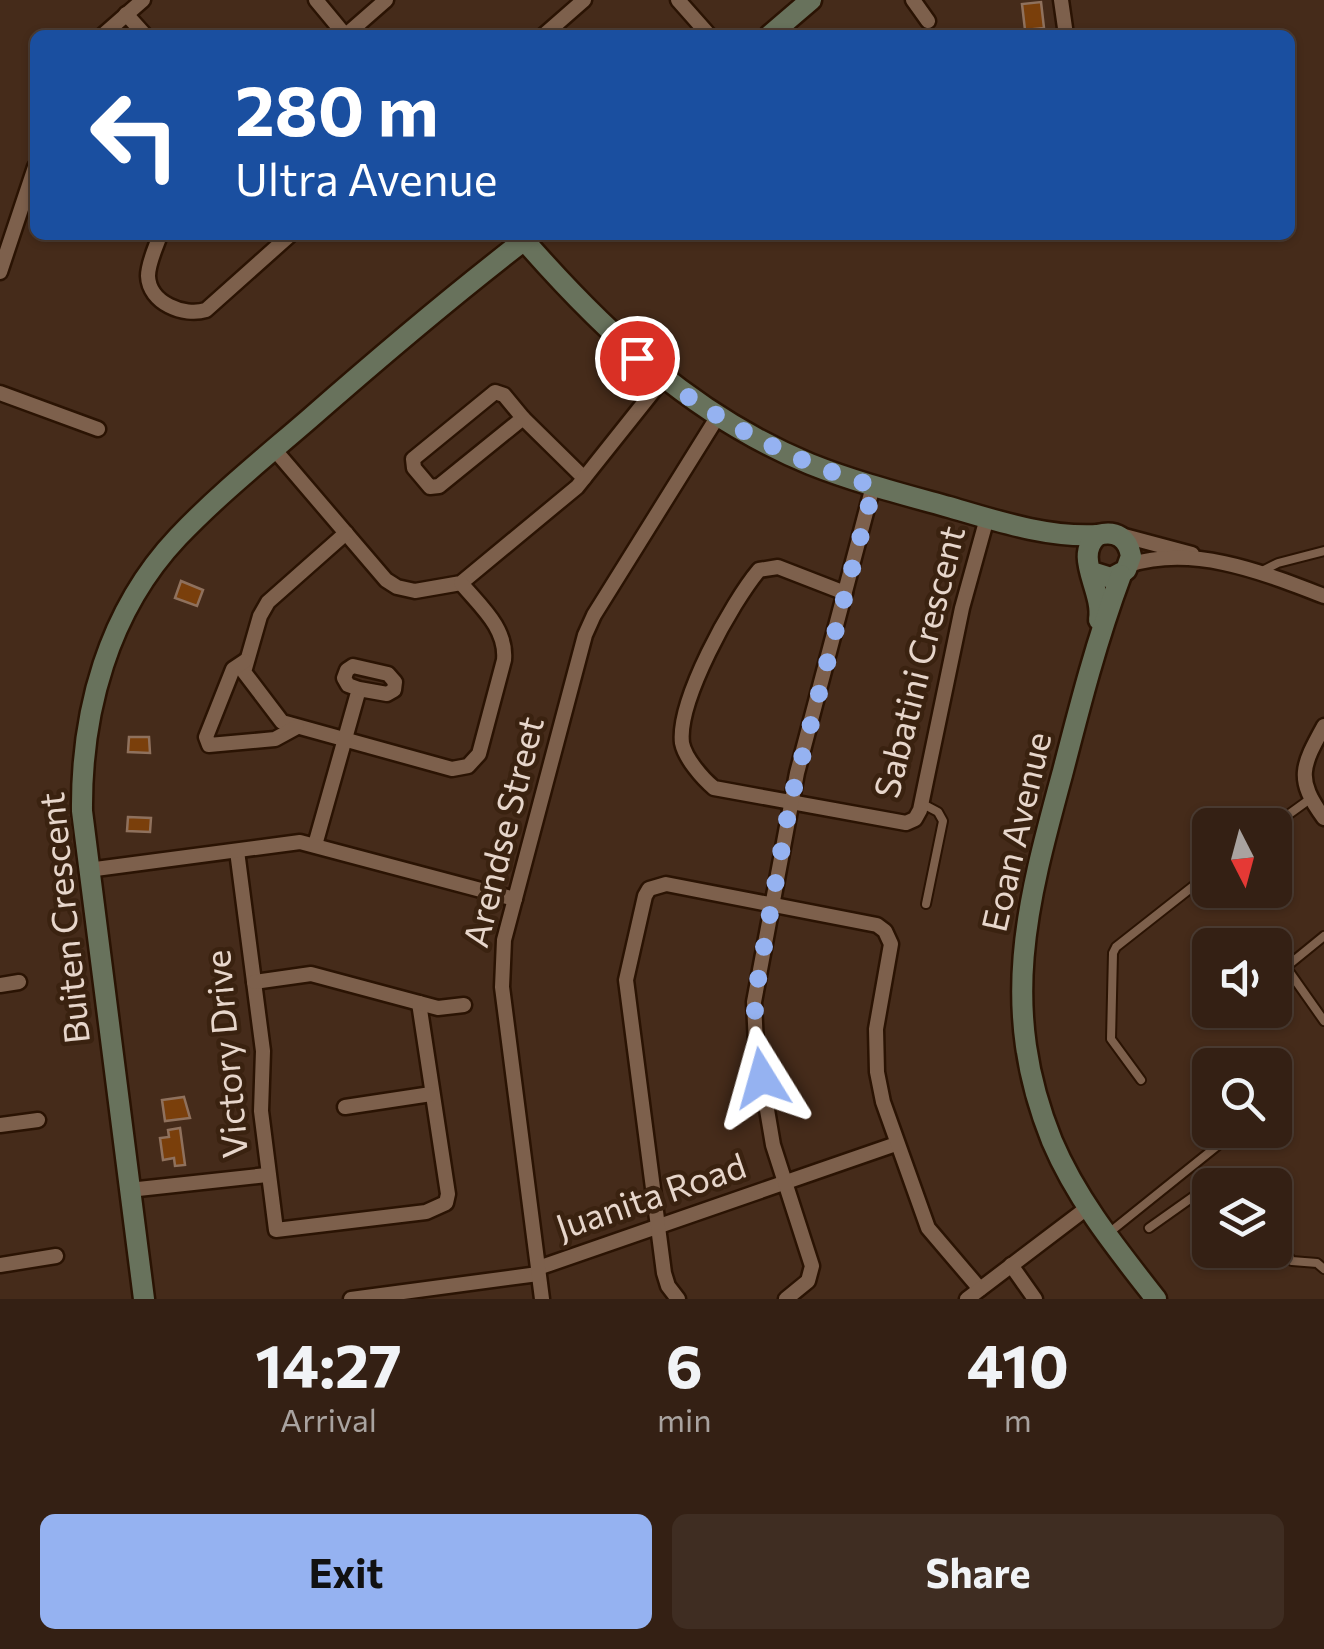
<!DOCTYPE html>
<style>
body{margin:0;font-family:Commissioner,sans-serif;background:#3f2d22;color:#f1f3f6;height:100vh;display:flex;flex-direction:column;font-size:38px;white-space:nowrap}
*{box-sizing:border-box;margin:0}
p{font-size:32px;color:#a9a3a0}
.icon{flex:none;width:55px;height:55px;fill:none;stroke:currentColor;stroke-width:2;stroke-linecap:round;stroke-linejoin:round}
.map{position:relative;height:1299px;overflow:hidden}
.sheet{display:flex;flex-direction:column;background:#342014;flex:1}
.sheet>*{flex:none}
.banner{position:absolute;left:30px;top:30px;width:1265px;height:210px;border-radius:15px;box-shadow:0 2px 8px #0004,0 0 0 2px #4e3e34;background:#1a4fa0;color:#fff;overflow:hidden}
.needle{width:65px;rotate:174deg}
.controls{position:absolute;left:1192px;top:808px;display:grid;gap:20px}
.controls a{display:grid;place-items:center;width:100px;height:100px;border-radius:15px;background:#342014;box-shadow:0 2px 8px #0004,0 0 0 2px #4e3e34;font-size:50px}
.pin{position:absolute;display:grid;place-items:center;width:85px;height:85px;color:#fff;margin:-42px;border:5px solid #fff;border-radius:50%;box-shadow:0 2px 10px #0007}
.me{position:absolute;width:110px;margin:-55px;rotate:352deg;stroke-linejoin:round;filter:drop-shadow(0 0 8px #0008)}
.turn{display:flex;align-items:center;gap:35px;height:210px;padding:0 40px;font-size:45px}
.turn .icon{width:130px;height:130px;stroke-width:2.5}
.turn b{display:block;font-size:70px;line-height:85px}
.eta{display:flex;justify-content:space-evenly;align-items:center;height:170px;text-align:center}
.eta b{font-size:60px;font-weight:700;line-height:70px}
.cta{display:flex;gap:20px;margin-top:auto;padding:20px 40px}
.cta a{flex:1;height:115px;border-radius:15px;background:#95b2f1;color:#111;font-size:40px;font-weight:700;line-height:115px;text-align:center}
.cta a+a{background:#3f2d22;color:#f1f3f6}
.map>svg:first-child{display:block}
.building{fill:#7a3f0b;stroke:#8f715d;stroke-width:2.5}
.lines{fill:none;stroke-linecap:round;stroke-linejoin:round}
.lane-casing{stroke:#2a1303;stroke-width:12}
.street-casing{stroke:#2a1303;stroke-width:19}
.secondary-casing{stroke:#2a1303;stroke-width:25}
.lane{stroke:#7d604c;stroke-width:8}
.street{stroke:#7d604c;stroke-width:14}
.secondary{stroke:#68725c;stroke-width:20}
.route{stroke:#95b2f1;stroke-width:18;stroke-dasharray:0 32.4}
.labels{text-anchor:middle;stroke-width:9;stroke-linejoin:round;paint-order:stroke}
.street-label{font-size:35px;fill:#e7d6cb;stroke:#3a2210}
</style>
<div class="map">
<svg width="1324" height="1299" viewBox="0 0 1324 1299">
<rect width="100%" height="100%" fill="#452b1a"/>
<!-- building -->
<g class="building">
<polygon points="1041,2 1044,28 1025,30 1022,4"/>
<polygon points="181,581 203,590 197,606 175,598"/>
<polygon points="129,737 149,737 150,753 128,752"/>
<polygon points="128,817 151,818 150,832 127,831"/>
<polygon points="184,1097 190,1118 165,1121 162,1100"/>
<polygon points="180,1128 185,1165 175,1166 174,1158 163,1160 160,1138 169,1137 168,1130"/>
</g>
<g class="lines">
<defs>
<g id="lane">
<polyline points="1262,571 1278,563 1324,551"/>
<polyline points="921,803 938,812 943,821 926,904"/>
<polyline points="1274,825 1310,799"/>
<polyline points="1324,936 1286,967 1324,1021"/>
<polyline points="1141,1080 1111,1039 1113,953 1116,947 1210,873"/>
<polyline points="1149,1228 1221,1177 1226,1176 1236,1185"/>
<polyline points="1110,1232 1237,1130"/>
<polyline points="1275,1238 1292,1261 1317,1263 1324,1269"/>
</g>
<g id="street">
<polyline points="316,0 345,35"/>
<polyline points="678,0 709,35"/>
<polyline points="913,0 928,21"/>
<polyline points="1061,0 1066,35"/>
<polyline points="126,14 145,35"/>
<polyline points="103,35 143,0"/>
<polyline points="346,35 386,0"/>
<polyline points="544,35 584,0"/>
<path d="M160 235C156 247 148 263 148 276 149 303 184 317 206 310L290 235"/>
<polyline points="0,272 35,167"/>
<polygon points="495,392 504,395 523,418 439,486 430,487 414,468 413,459"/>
<polyline points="0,393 98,429"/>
<polyline points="523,418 584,478"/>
<polyline points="274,449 386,580 397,587 415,591 461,583 577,487 663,379"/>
<path d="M346 533 268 602 260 616 244 672 282 722 452 769 468 766 479 754 504 660C507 628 480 606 461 583"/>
<polyline points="1117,534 1192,554"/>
<path d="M1129 565C1194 544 1264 573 1324 596"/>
<path d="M845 593 778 567 759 570C732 602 677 701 682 743 685 758 702 778 714 788L906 823 915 819 920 810 962 608 987 518"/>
<polyline points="245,661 233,669 206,737 209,745 275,739 297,727"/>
<path d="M1324 726C1302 766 1295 779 1324 818"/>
<polyline points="315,845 359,689 387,694 394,690 395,682 388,674 353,666 347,670 344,678 348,685 359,689"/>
<polyline points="237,851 263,1051 261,1111 276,1230 426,1212 446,1203 448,1194 419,1003"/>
<polyline points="88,870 300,842 515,899"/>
<polyline points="254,982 311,974 438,1008 464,1005"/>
<polyline points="0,985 19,982"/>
<polyline points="345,1107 431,1094"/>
<polyline points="0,1125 38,1120"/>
<polyline points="129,1190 267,1175"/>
<polyline points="0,1265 56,1256"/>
<polyline points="1011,1265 1035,1299"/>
<polyline points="538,1268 896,1144"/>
<polyline points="351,1299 538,1274"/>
<polyline points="542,1299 502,987 504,940 585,635 594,615 718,416"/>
<polyline points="678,1299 668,1286 664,1273 626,980 645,896 649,889 666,884 877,925 885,931 891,944 876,1029 877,1072 883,1102 928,1228 980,1289"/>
<polyline points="786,1299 808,1281 812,1266 773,1145 756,1045 754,1002 797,773 873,486"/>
<polyline points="967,1299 1087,1208"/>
</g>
<g id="secondary">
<polyline points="770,35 811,0"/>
<path d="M524 240C606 334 694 416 810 464 855 482 902 494 949 507 997 521 1048 538 1098 535"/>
<path d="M1092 572 1111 578 1126 570 1131 556C1128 538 1116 530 1098 535 1072 556 1104 590 1099 620"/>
<path d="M1121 575C1097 639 1080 705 1063 771 1027 903 998 1007 1052 1141 1077 1200 1117 1249 1156 1299"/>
<path d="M144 1299 82 811C81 712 108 611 178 537 218 495 264 458 308 420 381 356 454 294 531 235"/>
</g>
</defs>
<!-- lane casing -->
<use href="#lane" class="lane-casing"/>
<!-- street casing -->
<use href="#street" class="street-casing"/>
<!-- secondary casing -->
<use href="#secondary" class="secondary-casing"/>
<!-- lane -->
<use href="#lane" class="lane"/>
<!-- street -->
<use href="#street" class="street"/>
<!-- secondary -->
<use href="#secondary" class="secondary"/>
</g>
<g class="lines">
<!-- route -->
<path class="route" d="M637 358C707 416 787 460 874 486L790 803 754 1002 762 1078"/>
</g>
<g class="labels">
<!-- street labels -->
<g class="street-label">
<text transform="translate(920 662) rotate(-76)" y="12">Sabatini Crescent</text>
<text transform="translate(504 832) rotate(-76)" y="12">Arendse Street</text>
<text transform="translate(1017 832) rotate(-77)" y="12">Eoan Avenue</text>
<text transform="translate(65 918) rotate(-96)" y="12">Buiten Crescent</text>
<text transform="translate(227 1054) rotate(-95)" y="12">Victory Drive</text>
<text transform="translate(651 1197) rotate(-19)" y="12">Juanita Road</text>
</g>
</g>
</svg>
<div class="controls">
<a><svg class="needle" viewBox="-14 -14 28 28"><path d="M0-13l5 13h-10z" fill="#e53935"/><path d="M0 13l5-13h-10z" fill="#a9a3a0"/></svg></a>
<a><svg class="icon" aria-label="sound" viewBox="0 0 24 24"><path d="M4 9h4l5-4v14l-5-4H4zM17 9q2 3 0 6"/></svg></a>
<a><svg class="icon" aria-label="search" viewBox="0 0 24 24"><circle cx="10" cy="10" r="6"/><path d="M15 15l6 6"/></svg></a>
<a><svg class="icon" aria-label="layers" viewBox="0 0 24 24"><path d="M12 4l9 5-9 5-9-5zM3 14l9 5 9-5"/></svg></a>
</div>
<div class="pin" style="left:637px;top:358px;background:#d93025"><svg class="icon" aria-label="arrive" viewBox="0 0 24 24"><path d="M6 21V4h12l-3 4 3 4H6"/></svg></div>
<svg class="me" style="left:762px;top:1078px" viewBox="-20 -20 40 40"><path d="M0-17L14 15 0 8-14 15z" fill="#95b2f1" stroke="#fff" stroke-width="4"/></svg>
<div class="banner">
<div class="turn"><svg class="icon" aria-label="left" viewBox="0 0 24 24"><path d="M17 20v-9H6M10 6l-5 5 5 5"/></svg><div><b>280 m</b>Ultra Avenue</div></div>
</div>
</div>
<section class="sheet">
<div class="eta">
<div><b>14:27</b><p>Arrival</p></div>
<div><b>6</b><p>min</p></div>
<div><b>410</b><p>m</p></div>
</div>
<div class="cta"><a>Exit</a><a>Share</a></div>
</section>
